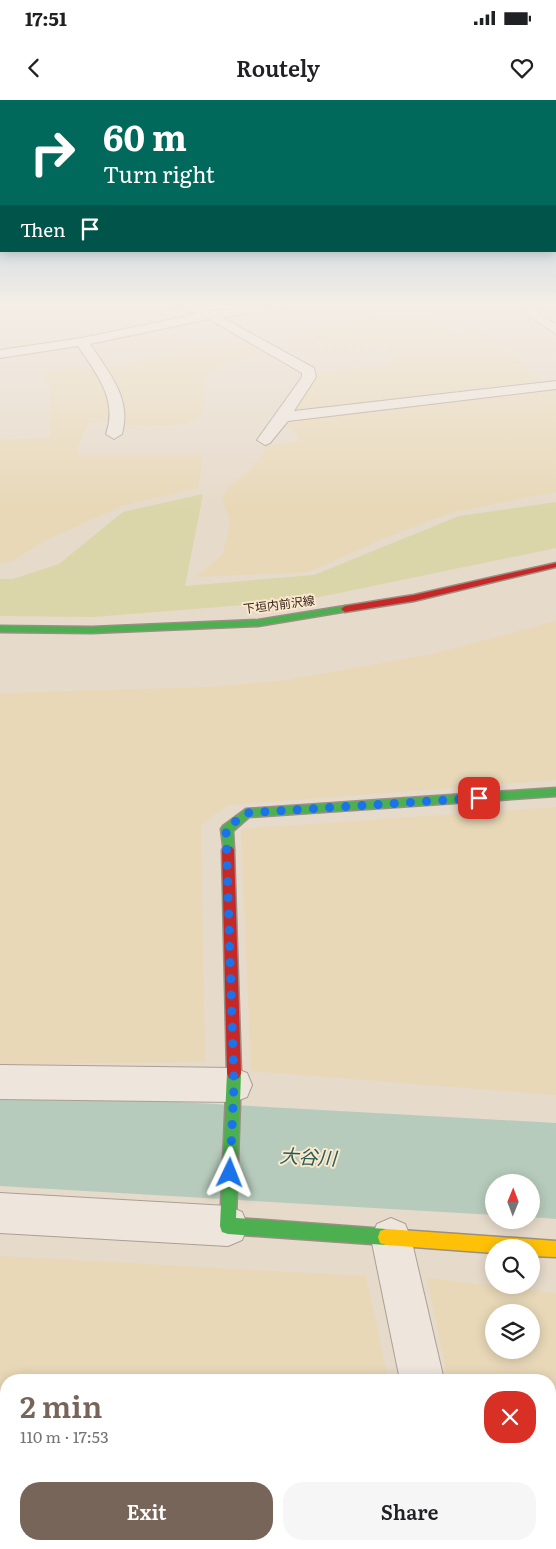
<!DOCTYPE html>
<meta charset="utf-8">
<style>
body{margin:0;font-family:Literata,"Noto Sans JP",serif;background:#f6f6f6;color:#202124;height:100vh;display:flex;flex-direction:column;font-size:19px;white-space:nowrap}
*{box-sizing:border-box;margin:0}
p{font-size:16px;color:#757577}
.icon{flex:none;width:28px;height:28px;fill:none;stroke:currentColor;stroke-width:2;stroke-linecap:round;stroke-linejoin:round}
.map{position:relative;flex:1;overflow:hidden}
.panel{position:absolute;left:0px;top:1274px;width:556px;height:176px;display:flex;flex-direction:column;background:#fff;border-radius:20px 20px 0 0;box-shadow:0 2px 12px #0003}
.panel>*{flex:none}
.hud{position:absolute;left:0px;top:0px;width:556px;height:152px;box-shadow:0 2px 12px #0003;background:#00695c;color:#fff;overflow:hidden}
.needle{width:32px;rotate:1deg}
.tools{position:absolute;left:485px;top:1074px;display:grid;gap:10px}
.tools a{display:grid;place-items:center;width:55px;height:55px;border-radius:50%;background:#fff;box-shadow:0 2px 12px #0003;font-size:25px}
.pin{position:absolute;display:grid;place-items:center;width:42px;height:42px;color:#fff;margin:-21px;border-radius:10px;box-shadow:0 2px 8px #0006}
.me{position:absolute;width:55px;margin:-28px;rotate:2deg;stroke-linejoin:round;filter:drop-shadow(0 0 4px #0008)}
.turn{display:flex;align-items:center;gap:18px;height:105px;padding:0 20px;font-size:22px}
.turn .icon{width:65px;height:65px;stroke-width:2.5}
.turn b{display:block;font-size:35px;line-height:42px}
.then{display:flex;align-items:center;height:48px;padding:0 20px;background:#0003;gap:10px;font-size:19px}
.round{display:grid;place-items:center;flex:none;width:52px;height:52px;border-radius:20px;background:#f6f6f6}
.head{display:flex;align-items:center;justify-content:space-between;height:85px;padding:0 20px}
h1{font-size:30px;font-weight:600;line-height:38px;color:#766558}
.primary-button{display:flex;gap:10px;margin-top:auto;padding:10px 20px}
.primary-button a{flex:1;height:58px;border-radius:20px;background:#766558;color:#fff;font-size:20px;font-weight:600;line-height:58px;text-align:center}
.primary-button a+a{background:#f6f6f6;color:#202124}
.status{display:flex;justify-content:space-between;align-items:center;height:35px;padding:0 25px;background:#fff;direction:ltr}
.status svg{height:14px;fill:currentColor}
header{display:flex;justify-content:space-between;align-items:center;height:65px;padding:0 20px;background:#fff;font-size:22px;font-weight:600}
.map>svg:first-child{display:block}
.farmland{fill:#e8d8b8;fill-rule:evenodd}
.green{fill:#dbd5aa}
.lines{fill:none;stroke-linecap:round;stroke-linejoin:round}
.river{fill:#b6cbbb;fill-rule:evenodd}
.street-casing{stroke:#ab9f94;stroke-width:2}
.fast-casing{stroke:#9b8f84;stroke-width:3}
.slow-casing{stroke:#9b8f84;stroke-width:3}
.jam-casing{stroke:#9b8f84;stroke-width:3}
.street{fill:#eee6dd;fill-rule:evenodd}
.fast{fill:#4caf50;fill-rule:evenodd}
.slow{fill:#ffc107;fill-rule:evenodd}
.jam{fill:#c62828;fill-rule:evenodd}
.route{stroke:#1a73e8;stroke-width:9;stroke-dasharray:0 16.2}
.labels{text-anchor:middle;stroke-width:4;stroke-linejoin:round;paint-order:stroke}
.far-street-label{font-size:12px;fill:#3a261b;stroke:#f9e7ce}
.near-water-label{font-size:19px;font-style:italic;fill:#285c52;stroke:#f9e7ce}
</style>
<div class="status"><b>17:51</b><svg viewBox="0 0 49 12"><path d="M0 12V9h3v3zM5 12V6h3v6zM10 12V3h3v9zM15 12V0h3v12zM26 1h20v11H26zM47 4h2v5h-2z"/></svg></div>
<header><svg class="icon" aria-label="back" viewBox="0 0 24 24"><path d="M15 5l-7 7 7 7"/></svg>Routely<svg class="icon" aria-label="heart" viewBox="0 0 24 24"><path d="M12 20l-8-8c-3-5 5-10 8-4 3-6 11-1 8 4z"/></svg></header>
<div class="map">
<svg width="556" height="1449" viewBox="0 0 556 1449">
<rect width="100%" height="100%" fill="#e6daca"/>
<!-- farmland -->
<g class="farmland">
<polygon points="431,218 448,234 477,229 545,280 297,312 294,307 313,282 318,272 382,265 401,255 374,243 339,253 321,246 328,242 301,230 373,219"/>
<polygon points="252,243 267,253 207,271 201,316 187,324 166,326 125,325 124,301 106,269 208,244 222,251"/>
<polygon points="93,266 109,291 113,319 89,323 77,348 78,356 203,356 198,388 124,405 42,442 13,461 0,463 0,340 50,338 50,282 44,281 41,271"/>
<polygon points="556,288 556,392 453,412 385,438 309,472 196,477 223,454 230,422 222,399 227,388 246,374 262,357 265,346 300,341 286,320"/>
<polygon points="556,521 556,680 228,705 201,725 205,962 0,964 0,593 208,587 287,580 432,554"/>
<polygon points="556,707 556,995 251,971 241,729"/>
<polygon points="0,1156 366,1176 388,1280 6,1280 6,1444 422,1444 423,1449 0,1449"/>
<path d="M427 1178 556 1193V1449H484L483 1444H550V1280H448ZM494 1212H531V1250H494Z"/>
</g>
<!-- green -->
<polygon class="green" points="203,394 185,486 314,475 459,416 556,402 556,448 305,500 94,517 0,516 0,479 13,479 59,464 123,412"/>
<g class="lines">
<!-- river -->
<polygon class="river" points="0,992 556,1023 556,1119 531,1117 531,1082 494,1082 494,1115 0,1086"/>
<defs>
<g id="street">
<path d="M175 206H192L211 211 257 206H288L282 209 221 217 314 268 316 277 294 311 556 281V289L288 321 270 343 265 345 257 340 302 277V273L209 219 90 244C109 273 132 298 122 334L114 339 106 334C118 299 97 275 78 246L0 258V250L82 238 197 214Z"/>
<polygon points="522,206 534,206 535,210 556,225 556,234 526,214"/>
<polygon points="0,965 234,968 247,973 252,985 247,997 234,1002 0,999"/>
<polygon points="0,1093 228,1106 242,1112 248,1126 242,1140 228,1146 0,1133"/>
<polygon points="391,1118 405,1124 411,1138 444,1280 400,1280 371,1138 377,1124"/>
<polygon points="432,1444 482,1444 483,1449 433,1449"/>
</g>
<g id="fast">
<polygon points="345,506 349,509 348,511 258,526 92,533 0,532 0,526 92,527 258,520"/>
<polygon points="556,688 556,696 249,717 233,731 234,750 232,753 224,753 221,729 223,726 246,709"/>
<polygon points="234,966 239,968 241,973 236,1118 386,1129 392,1131 394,1137 392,1143 386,1145 228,1134 222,1132 220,1126 227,973 229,968"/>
</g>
<polygon id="slow" points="386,1129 556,1141 556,1157 531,1156 531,1148 494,1148 494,1153 386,1145 380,1143 378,1137 380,1131"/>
<g id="jam">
<polygon points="556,463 556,467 414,501 345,512 341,509 345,506 414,495"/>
<polygon points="228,746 232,747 234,750 241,973 239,978 234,980 229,978 227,973 222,750 224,747"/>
</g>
</defs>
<!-- street casing -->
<use href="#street" class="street-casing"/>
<!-- fast casing -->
<use href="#fast" class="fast-casing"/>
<!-- slow casing -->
<use href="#slow" class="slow-casing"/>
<!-- jam casing -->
<use href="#jam" class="jam-casing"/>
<!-- street -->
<use href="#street" class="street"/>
<!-- fast -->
<use href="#fast" class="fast"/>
<!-- slow -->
<use href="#slow" class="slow"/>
<!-- jam -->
<use href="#jam" class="jam"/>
</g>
<!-- sky -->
<linearGradient id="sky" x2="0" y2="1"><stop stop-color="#94bdd6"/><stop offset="0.5" stop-color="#f4eee7"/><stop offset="1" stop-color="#f4eee7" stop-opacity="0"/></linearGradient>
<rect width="556" height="409" fill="url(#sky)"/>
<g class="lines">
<!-- route -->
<polyline class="route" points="230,1073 234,984 226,729 246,713 479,698"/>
</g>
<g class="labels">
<!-- far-street labels -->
<g class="far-street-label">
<text transform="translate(279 505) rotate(-7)" y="4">下垣内前沢線</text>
</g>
<!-- near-water labels -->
<g class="near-water-label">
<text transform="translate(308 1057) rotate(3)" y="7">大谷川</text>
</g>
</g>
</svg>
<div class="tools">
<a><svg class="needle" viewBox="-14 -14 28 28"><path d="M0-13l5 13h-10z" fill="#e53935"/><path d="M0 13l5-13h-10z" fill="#757577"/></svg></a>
<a><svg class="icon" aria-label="search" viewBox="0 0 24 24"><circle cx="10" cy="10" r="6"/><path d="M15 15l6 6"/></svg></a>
<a><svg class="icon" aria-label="layers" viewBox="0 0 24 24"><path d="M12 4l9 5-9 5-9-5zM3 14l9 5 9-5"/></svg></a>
</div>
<div class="pin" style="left:479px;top:698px;background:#d93025"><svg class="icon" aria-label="arrive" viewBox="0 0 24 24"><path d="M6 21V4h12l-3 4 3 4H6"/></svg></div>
<svg class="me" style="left:230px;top:1073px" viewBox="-20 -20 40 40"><path d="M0-17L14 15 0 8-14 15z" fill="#1a73e8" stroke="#fff" stroke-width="4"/></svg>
<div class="hud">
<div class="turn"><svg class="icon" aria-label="right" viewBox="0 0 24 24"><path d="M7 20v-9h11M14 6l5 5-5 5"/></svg><div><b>60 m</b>Turn right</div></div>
<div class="then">Then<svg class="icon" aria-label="arrive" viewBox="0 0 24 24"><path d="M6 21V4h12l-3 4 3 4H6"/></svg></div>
</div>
<section class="panel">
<div class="head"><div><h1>2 min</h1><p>110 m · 17:53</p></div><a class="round" style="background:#d93025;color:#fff"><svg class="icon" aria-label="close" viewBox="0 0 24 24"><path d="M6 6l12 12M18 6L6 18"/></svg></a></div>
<div class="primary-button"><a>Exit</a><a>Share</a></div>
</section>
</div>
